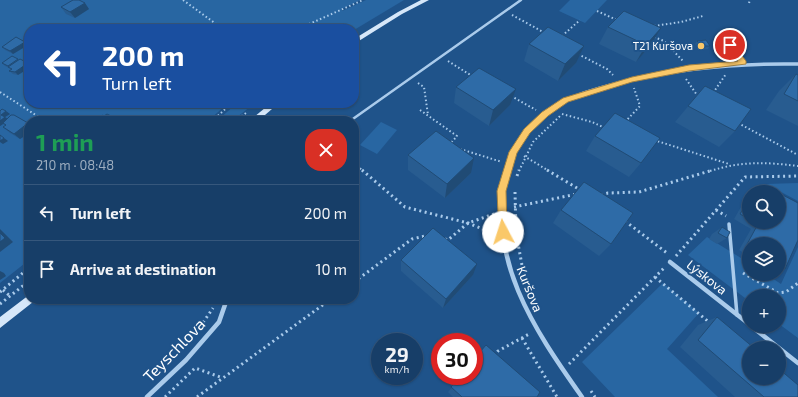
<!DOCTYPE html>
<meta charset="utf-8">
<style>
body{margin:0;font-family:"Exo 2",sans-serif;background:#20456e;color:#f1f3f6;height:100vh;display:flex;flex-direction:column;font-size:15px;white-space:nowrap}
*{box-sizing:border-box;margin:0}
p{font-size:13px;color:#9eaec0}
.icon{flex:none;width:22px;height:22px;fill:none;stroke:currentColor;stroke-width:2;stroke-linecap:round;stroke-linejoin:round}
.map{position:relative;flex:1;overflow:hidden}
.panel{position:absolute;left:24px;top:116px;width:335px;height:188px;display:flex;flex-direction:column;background:#173e68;border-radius:16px;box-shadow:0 1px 3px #0004,0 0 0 1px #36577c}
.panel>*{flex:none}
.hud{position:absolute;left:24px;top:24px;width:335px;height:84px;border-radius:16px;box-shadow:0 1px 3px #0004,0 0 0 1px #36577c;background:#1a4fa0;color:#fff;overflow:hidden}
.fabs{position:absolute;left:742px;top:185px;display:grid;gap:8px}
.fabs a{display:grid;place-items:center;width:44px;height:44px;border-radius:50%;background:#173e68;box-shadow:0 1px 3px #0004,0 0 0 1px #36577c;font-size:20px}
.speed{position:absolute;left:371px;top:333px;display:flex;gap:8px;font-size:20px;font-weight:700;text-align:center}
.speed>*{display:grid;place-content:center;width:52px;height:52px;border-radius:50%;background:#173e68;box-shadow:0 1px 3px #0004,0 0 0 1px #36577c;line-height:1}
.speed small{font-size:10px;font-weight:400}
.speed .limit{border:6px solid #d22;background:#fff;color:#111}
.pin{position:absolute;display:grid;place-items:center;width:34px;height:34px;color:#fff;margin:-17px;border:2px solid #fff;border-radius:50%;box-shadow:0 1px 4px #0007}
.me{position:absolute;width:44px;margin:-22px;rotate:355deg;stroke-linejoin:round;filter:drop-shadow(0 0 3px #0008)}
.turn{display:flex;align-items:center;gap:14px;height:84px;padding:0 12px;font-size:18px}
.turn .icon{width:52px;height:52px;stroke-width:2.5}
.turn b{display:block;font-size:28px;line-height:34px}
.round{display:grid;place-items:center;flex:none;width:42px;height:42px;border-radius:16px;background:#20456e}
.overview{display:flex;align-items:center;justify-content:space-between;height:68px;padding:0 12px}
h1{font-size:24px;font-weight:700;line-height:30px;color:#1e9e55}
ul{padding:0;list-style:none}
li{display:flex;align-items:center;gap:12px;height:56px;padding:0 12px;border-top:1px solid #36577c}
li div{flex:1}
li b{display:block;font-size:15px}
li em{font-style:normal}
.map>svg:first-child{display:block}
.green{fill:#2866a2}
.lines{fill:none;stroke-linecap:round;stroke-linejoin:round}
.path-far1{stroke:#aacbeb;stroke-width:2;stroke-dasharray:1.5 2.5;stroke-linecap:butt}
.path{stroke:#aacbeb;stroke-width:3;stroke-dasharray:2 3.5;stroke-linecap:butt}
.lane-far1{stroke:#aacbeb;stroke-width:2.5}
.lane{stroke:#aacbeb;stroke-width:3.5}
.street-far1{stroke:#aacbeb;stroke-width:3.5}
.street{stroke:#aacbeb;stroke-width:4.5}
.secondary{fill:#d6e7f9;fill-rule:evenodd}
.wall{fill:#285c90}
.shaded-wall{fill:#204b75}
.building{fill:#2e6ba7;stroke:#204b75}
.route{fill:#fac869;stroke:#a28244}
.poi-dot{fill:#fac869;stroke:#1f538a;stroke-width:1.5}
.labels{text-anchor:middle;stroke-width:4;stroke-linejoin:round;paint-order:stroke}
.far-poi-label{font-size:11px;fill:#fff;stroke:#1f538a;text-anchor:end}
.street-label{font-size:13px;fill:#fff;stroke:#1f538a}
.near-street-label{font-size:16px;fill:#fff;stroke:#1f538a}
</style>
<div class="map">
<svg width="798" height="397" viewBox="0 0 798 397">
<rect width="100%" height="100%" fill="#1f538a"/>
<!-- green -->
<g class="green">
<polygon points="0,0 360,0 342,9 342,11 366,0 404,0 354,30 29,29 29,103 228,103 208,121 29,121 29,260 0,283"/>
<polygon points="570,0 607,0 585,23 559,11"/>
<polygon points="237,103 255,103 232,121 217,121"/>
<polygon points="381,122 397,130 377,154 360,145"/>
<polygon points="798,183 798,201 766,184"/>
<polygon points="707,237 749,263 749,274 766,274 781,284 798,247 798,338 779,324 779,296 749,296 749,301 688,255"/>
<polygon points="663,283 699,313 667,349 718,397 615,397 582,362"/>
</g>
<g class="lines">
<!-- path-far1 -->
<g class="path-far1">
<polyline points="183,0 223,29"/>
<polyline points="749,3 750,0"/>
<polyline points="597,11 617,20"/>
<polyline points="512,15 545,33"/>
<polyline points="654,26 681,22 703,16"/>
<polyline points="298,29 363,0"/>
<polyline points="562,36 580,20"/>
<polyline points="654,37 664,41 683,61"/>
<polyline points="578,54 607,69 613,75"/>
<polyline points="448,61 472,76"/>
<polyline points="686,79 699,98"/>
<polyline points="418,83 424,87 428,115"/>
<polyline points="0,92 45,121"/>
<polyline points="713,93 726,74"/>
<polyline points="511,96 536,110"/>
<polyline points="420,110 457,136 450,144"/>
<polyline points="562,114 592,122 605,128"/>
<polyline points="212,121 232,103"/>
<polyline points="235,121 246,113"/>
<polyline points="625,122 640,106 634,88"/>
<polyline points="738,123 798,155"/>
<polyline points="654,140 729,164"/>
<polyline points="460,149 502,162"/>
<polyline points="524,156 549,171"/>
<polyline points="354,163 363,171"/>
<polyline points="519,171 533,142 560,116"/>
<path d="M710 171C743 161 764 162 798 166"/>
</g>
<!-- path -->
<g class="path">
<polyline points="362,170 405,207 468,223 493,233"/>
<polyline points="547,170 582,191"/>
<polyline points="517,176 519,170"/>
<polyline points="515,192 516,232 523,271"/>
<polyline points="601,195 608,193 639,192 713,170"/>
<polyline points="514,207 577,194"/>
<polyline points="716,210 726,216"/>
<polyline points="625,221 667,253"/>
<polyline points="445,239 448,240 468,223 494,214"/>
<polyline points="676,256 745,177 798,176"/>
<polyline points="743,273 778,293 786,292 798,283"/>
<polyline points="655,277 710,323"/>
<polyline points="354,282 412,239 429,235"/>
<polyline points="3,290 10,296"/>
<polyline points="0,292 29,268"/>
<polyline points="0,304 29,281"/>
<polyline points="200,327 213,308"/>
<polyline points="522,338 557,397"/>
<polyline points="494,356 498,351 531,333"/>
<polyline points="569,364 664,268"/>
<polyline points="779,372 784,364"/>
<polyline points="591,391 595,397"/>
<polyline points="165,397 195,368 223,378"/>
<polyline points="197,397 331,299"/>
</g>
<!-- lane-far1 -->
<g class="lane-far1">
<polyline points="730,45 743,63"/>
<polyline points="350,121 521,0"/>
</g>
<!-- lane -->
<polyline class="lane" points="729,224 737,315"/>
<!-- street-far1 -->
<path class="street-far1" d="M507 171C513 147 529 123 550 110 573 94 599 88 626 81 683 68 739 63 798 64"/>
<!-- street -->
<g class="street">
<path d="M507 170C485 258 534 329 582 397"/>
<polyline points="670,262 749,324"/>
<polyline points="751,326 798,363"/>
<polyline points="147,397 186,360 219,322 227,299"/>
</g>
<!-- secondary -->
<g class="secondary">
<polygon points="421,0 429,0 402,14 354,44 354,39 398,12"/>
<polygon points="271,103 279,103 258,121 249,121"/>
<polygon points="29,295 29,299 35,299 33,302 0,328 0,317"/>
</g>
</g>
<!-- wall -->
<g class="wall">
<polygon points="61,7 89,9 75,18 66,14"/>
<polygon points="608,27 661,28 651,45 636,62 599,44"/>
<polygon points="697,41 710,46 708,49 699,50 695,44"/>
<polygon points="529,44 576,63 558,81 524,61"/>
<polygon points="28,45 13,54 5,50 2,47"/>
<polygon points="18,59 29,64 29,68 18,75 13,74 9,71 11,70 9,68 5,66 2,63"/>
<polygon points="796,74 798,75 798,126 766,110 779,91"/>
<polygon points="705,86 735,131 719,147 675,122"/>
<polygon points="456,87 510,105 489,126 454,103"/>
<polygon points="79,103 90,103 85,107"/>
<polygon points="0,111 10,114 5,117 7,119 28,123 29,125 29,133 20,139 10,133 3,127 6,126 3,124 0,126"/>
<polygon points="595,136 641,163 629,177 586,151"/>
<polygon points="408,155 471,173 445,198 408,170"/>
<polygon points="749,193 749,222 779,222 785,269 779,271 779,244 749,244 749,256 739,250 751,229 734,219"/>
<polygon points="561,210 611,244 599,256 553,223"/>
<polygon points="722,227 727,238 717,244 709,239 712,234"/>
<polygon points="401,260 473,275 443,308 401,271"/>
<polygon points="717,317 798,397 735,397 680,347 698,325"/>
<polygon points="461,376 537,397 453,397 448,392"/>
</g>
<!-- shaded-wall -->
<g class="shaded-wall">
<polygon points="85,3 89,9 75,18 70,12"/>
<polygon points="661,28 651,45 636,62 646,45"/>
<polygon points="25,42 28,45 13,54 10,51"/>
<polygon points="584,46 576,63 558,81 565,64"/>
<polygon points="28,63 29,64 29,68 18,75 15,72"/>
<polygon points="516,89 510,105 489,126 493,110"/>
<polygon points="83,103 90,103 85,107 82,104"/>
<polygon points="6,111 10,114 5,117 9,120 0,126 0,121 1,115"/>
<polygon points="113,117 116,121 108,121"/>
<polygon points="28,123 29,125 29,133 20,139 14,134"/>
<polygon points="4,138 8,141 3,144 0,142 0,141"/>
<polygon points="474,158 471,173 445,198 447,184"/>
<polygon points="0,229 13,242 0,252"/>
<polygon points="477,264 473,275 443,308 446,299"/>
<polygon points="0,271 4,273 6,276 0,280"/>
</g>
<!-- building -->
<g class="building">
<polygon points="73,0 79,0 85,3 70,12 61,7"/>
<polygon points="624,11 661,28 646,45 608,27"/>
<polygon points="48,27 59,29 45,29"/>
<polygon points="548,27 584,46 565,64 529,44"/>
<polygon points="16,37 25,42 10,51 2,47"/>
<polygon points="706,40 710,46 702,46 697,41"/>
<polygon points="12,56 18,59 8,66 2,63"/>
<polygon points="20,59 28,63 15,72 9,71 12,69 8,67"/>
<polygon points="479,68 516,89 493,110 456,87"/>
<polygon points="796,74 798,75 798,101 784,94"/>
<polygon points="705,86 751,109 735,131 688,106"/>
<polygon points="2,109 6,111 1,115 5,117 0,121 0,111"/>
<polygon points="615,113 660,138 641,163 595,136"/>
<polygon points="107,114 113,117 108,121 94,121 103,115 104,116"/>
<polygon points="11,115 14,115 28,123 14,134 3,127 6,125 3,123"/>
<polygon points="436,131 474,158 447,184 408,155"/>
<polygon points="0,135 4,138 0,141"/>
<polygon points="584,182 633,213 611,244 561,210"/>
<polygon points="755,189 761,192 753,192"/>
<polygon points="779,193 798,203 798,240 785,269 779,265 779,244 749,244 749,247 746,246 758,224 754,222 779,222"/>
<polygon points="749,199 749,219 740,214"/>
<polygon points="722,227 730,232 727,238 718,233"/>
<polygon points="433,228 477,264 446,299 401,260"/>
<polygon points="0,233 5,238 0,242"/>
<polygon points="717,317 754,348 749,348 749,378 779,378 779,369 798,385 798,397 764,397 698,340"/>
<polygon points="486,345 540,392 537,397 462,397 451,387 461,376 474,376 474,359"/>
</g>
<!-- route -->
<polygon class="route" points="730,42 732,43 746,61 746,64 689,71 632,82 568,102 548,116 530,133 517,153 506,191 507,232 503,237 499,236 497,191 509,152 524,129 542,112 563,98 632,77 689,65 738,61 726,45"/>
<!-- markers -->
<circle class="poi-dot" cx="701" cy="46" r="4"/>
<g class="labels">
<!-- far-poi labels -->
<g class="far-poi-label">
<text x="693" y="50">T21 Kuršova</text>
</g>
<!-- street labels -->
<g class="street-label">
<text transform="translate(707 277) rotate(38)" y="5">Lýskova</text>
<text transform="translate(530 289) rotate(68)" y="5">Kuršova</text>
</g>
<!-- near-street labels -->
<g class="near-street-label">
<text transform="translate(174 350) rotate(-46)" y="6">Teyschlova</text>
</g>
</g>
</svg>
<div class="fabs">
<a><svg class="icon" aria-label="search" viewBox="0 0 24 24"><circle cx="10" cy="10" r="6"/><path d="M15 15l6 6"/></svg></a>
<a><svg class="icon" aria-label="layers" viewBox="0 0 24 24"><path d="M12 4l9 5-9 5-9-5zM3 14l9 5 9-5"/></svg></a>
<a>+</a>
<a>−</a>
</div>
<div class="speed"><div>29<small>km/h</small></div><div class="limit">30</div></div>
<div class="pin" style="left:730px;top:45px;background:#d93025"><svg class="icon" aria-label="arrive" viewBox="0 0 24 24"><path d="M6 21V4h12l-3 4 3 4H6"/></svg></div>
<svg class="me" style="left:503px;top:232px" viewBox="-20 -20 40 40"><circle r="19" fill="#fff"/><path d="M0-13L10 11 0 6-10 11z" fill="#fac869"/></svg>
<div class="hud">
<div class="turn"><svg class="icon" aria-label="left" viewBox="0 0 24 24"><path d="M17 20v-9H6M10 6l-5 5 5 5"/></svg><div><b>200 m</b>Turn left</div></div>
</div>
<section class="panel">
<div class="overview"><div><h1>1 min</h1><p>210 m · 08:48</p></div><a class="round" style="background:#d93025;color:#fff"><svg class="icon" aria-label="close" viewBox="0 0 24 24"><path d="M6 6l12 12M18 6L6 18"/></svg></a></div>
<ul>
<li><svg class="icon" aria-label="left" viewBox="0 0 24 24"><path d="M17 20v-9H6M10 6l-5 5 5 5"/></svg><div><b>Turn left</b></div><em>200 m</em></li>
<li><svg class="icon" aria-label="arrive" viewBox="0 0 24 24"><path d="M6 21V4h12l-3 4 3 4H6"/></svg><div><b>Arrive at destination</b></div><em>10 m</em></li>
</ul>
</section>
</div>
